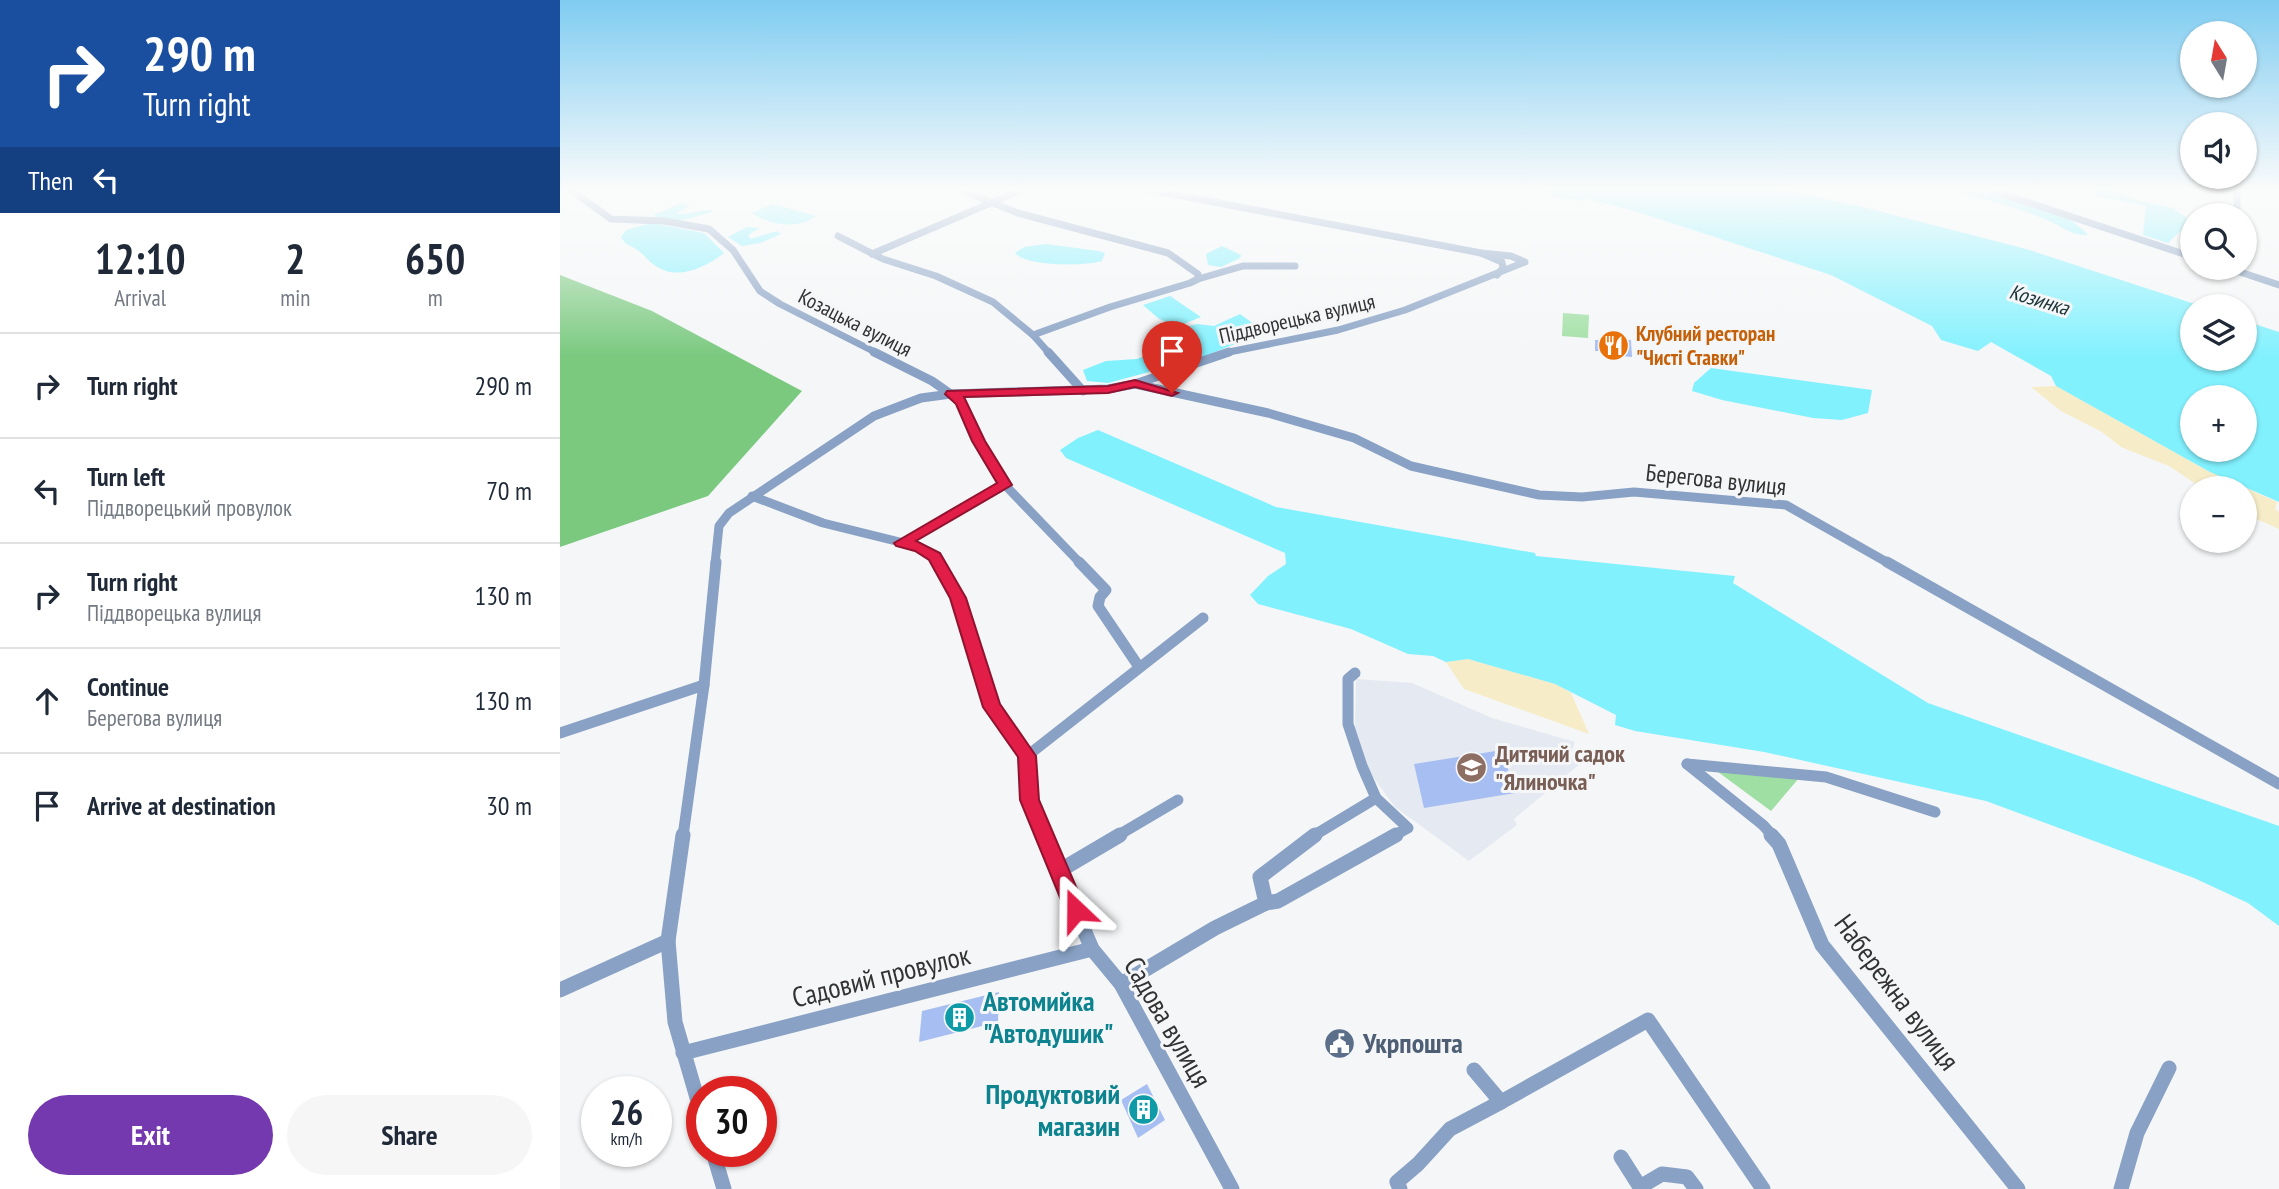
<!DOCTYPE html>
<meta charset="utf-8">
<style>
body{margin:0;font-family:"PT Sans Narrow",sans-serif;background:#f6f6f7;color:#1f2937;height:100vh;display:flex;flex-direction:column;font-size:26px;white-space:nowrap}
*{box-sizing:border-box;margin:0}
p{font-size:23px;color:#747a83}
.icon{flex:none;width:38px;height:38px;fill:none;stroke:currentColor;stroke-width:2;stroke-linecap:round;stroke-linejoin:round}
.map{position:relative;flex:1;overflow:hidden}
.details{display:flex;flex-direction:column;background:#fff;width:560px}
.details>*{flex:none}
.banner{background:#1a4fa0;color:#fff;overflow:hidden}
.needle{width:46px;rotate:349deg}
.tools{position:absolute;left:1620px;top:21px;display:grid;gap:14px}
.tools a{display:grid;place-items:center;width:77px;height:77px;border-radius:50%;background:#fff;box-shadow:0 2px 5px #0004;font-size:35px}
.speed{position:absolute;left:21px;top:1076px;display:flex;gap:14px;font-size:35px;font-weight:700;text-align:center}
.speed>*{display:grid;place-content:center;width:91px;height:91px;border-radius:50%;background:#fff;box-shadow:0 2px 5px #0004;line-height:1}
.speed small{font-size:18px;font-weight:400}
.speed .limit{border:10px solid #d22;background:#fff;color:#111}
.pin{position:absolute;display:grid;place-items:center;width:60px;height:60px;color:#fff;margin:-72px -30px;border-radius:50% 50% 50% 0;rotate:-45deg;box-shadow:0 0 7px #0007}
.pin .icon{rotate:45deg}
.me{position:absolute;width:77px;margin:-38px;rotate:337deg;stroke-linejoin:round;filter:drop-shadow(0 0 5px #0008)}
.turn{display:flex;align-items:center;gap:24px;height:147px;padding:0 28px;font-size:32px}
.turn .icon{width:91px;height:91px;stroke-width:2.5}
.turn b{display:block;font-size:49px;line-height:60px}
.then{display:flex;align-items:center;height:66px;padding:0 28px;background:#0003;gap:14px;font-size:26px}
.eta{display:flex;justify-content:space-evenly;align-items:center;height:119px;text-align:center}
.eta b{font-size:42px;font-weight:600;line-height:49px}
.primary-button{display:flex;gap:14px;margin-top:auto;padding:14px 28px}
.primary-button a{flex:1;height:80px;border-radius:42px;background:#7439ae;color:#fff;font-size:28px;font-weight:600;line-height:80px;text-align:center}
.primary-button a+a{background:#f6f6f7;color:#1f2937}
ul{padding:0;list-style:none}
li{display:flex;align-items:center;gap:21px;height:105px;padding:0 28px;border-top:2px solid #e0e1e3}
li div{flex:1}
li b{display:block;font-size:26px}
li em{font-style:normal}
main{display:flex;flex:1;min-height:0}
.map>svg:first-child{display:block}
.built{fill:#e5e9f1}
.green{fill:#a0dfa3}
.forest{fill:#7ac97f}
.sand{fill:#f6ecc7}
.water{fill:#82f1fe;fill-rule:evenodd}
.building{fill:#a6bef1}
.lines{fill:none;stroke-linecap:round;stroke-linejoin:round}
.street-far3{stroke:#88a1c4;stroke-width:7}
.street-far2{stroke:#88a1c4;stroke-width:9}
.street-far1{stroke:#88a1c4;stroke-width:11}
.street{stroke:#88a1c4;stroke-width:15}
.route{fill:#e11d48;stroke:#92132f;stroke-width:2}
.labels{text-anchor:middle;stroke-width:6;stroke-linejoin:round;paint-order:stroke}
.far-water-label{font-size:21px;font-style:italic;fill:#1b3437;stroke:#f5f6f7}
.far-street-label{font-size:21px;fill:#323233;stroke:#f5f6f7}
.far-food-label{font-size:21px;font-weight:bold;fill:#c56008;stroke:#f5f6f7;text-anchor:start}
.street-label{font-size:24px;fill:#323233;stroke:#f5f6f7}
.education-label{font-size:24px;font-weight:bold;fill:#785e54;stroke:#f5f6f7;text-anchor:start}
.near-street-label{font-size:28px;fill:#323233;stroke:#f5f6f7}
.near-culture-label{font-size:28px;font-weight:bold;fill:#0d838f;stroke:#f5f6f7;text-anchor:start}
.near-service-label{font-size:28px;font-weight:bold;fill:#4e5e75;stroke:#f5f6f7;text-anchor:start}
</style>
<main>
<section class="details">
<div class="banner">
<div class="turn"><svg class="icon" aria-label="right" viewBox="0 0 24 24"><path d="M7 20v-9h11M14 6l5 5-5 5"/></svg><div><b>290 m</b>Turn right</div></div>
<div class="then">Then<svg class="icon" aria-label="left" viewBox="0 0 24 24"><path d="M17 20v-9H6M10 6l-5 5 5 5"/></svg></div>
</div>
<div class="eta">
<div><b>12:10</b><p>Arrival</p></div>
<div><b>2</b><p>min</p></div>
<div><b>650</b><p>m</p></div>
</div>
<ul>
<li><svg class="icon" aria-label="right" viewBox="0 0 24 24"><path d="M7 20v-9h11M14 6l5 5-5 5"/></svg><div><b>Turn right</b></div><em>290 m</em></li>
<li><svg class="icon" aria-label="left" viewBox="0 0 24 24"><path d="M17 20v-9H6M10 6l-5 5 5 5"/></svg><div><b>Turn left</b><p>Піддворецький провулок</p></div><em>70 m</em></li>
<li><svg class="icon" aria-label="right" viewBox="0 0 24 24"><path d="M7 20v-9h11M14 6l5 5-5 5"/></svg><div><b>Turn right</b><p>Піддворецька вулиця</p></div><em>130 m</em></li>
<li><svg class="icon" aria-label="ahead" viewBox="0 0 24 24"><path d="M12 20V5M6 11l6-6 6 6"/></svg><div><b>Continue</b><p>Берегова вулиця</p></div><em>130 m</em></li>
<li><svg class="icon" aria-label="arrive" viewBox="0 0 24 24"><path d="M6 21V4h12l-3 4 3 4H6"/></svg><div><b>Arrive at destination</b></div><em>30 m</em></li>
</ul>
<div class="primary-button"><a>Exit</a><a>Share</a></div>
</section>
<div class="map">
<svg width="1719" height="1189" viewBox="0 0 1719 1189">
<rect width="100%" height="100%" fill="#f5f6f7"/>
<!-- built -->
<polygon class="built" points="796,679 852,683 932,718 1015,742 1010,755 1021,763 954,819 957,825 909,861 835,807 810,773 795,729"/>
<!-- green -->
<g class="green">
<polygon points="1003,313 1029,315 1028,338 1002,336"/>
<polygon points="1154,769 1239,778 1211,811"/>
</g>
<!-- forest -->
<polygon class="forest" points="0,275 92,311 242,391 148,496 0,547"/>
<!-- sand -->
<g class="sand">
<polygon points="1496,386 1650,472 1717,502 1715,509 1719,512 1719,529 1685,514 1685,488 1642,488 1609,466 1561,447 1542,432 1501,411 1471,387"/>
<polygon points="908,659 996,684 1011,693 1029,734 904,689 886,662"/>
</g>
<!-- water -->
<g class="water">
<path d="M975 190H1226L1311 209 1466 249 1641 306H1633V359H1685V321L1719 332V502L1650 472 1496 386 1491 376 1431 342 1418 351 1381 340 1372 326 1271 275 1075 211 1025 198 1023 201 991 196 992 194ZM1633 397H1685V450H1633Z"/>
<path d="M1391 190C1433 190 1498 202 1528 235 1511 236 1502 226 1487 220 1456 207 1423 198 1391 190Z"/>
<polygon points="1537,190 1554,190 1572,199 1613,208 1631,221 1608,243 1583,235 1586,206 1536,196"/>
<path d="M121 203 129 206 116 214C129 215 139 210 152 210V212L120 221 97 218 94 215Z"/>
<path d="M213 204 256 216C238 230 210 225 192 213Z"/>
<path d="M92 223 144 233 164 253C148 266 121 279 101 269 91 264 86 257 79 251 71 245 66 246 61 237L66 230Z"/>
<polygon points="187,227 199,228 188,235 191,239 217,231 221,234 200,243 182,246 168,237"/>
<path d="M486 244 539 251 545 253 542 261C525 266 466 267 455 253L464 247Z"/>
<polygon points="662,246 681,255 680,258 661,267 648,265 646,254"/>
<polygon points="610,296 641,317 616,327 598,318 583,305"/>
<polygon points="680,314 698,327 699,334 638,359 548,383 527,381 523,370 546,361 577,359 627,339 626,327 637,324 654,326"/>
<polygon points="1151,368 1312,390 1308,413 1282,420 1253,418 1162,400 1132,391 1134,383"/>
<polygon points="538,430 716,507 975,553 976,556 1175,576 1173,583 1368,703 1719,826 1719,926 1688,903 1634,878 1426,801 1204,752 1075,731 1055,725 1056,715 995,684 908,659 886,662 873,656 848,654 791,629 698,604 690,595 708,576 726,564 725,553 506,458 500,450 518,438"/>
</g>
<!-- building -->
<g class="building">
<polygon points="1040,338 1071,340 1072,357 1040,354 1040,351 1035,351 1035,340 1040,340"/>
<polygon points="942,750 955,793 864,808 854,764"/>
<polygon points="439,992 438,1022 359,1042 362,1011"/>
<polygon points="587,1084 605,1120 578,1138 561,1100"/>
</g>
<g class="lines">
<!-- street-far3 -->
<g class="street-far3">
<polyline points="11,190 51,219 104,221 149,229 173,250 200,291 220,304 317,353"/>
<polyline points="401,190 458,213 608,253 638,274 638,279 630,283 550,307 473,335"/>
<polyline points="591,190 921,253 942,262 943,268 937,275"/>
<polyline points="1431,190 1633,257"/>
<polyline points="1677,190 1677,215"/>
<polyline points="278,236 323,259 376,276 433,302 473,335 489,353"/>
<polyline points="312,254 461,190"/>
<polyline points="1668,268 1719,285"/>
<polyline points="638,279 683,266 735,266"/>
<polyline points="664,353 778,330 845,310 965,262 951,256 921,253"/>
</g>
<!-- street-far2 -->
<g class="street-far2">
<polyline points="314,352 372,381 402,402 419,441 445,485 521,564"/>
<polyline points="488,352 523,391"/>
<polyline points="575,384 708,413 794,438 851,466 979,495 1022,497 1074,492 1226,505 1330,564"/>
<polyline points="192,496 263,523 360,547 375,557 379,564"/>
<polyline points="342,543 445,485"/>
<polyline points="155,564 159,526 169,513 314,416 361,398 391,394 548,389 575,384 669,352"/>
</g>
<!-- street-far1 -->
<g class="street-far1">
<polyline points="378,562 398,598 432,707 467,756 469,800 484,836"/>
<polyline points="519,562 546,590 540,597 538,606 579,667"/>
<polyline points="1327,562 1719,784"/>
<polyline points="795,673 788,679 788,724 802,766 816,798 848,828 833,836"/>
<polyline points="0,733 144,685"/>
<polyline points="467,756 643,618"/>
<polyline points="1127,764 1203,825 1213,836"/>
<polyline points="1127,764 1266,777 1375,812"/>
<polyline points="123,836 144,685 156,562"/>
<polyline points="557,836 618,800"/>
<polyline points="753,836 816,798"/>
</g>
<!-- street -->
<g class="street">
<polyline points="123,835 108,941 115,1022 142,1115"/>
<polyline points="484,835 532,949 561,984 672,1189"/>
<polyline points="1211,835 1219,844 1262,945 1458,1189"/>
<polyline points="499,871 560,835"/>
<polyline points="706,903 718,901 836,835"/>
<polyline points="561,984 655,928 706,903 700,877 755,835"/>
<polyline points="0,990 108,941"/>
<polyline points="123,1053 532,949"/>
<polyline points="914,1070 941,1102 1088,1020 1203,1189"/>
<polyline points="153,1152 164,1189"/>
<polyline points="1061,1157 1080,1187 1102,1174 1127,1177 1136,1189"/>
<polyline points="840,1189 837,1182 858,1164 890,1129 941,1102"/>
<polyline points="1561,1189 1577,1133 1609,1068"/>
</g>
</g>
<!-- sky -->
<linearGradient id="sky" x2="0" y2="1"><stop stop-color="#7fccf1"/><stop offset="0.53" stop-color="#fafbfb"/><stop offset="1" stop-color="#fafbfb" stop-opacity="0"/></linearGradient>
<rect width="1719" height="357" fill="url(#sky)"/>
<!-- route -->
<polygon class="route" points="575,380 618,393 612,396 575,387 548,393 404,397 425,441 452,485 356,541 380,553 406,598 440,704 476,756 479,800 526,910 523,917 516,920 508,917 460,800 458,757 423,707 390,598 369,560 355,551 336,546 334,543 437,483 412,441 396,404 385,394 387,391 548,386"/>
<!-- icons -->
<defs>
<symbol id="restaurant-disc" viewBox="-11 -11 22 22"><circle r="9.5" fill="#e8710a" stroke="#f5f6f7"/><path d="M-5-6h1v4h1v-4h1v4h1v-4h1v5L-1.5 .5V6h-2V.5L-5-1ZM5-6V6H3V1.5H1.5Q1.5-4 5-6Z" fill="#fff"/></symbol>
<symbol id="school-disc" viewBox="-11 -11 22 22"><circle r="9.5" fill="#8d6e63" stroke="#f5f6f7"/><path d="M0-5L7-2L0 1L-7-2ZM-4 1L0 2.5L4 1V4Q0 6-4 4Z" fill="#fff"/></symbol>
<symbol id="building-disc" viewBox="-11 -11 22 22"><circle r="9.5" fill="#0f9aa8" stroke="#f5f6f7"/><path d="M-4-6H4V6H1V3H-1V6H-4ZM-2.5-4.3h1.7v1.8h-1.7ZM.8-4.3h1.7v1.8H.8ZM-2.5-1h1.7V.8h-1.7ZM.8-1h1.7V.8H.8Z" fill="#fff"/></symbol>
<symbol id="civic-disc" viewBox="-11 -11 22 22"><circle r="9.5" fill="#5c6f8a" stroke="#f5f6f7"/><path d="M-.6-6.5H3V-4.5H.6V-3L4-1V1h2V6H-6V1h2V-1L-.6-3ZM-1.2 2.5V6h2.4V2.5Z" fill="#fff"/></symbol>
</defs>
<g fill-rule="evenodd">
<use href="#restaurant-disc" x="1036" y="328" width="35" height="35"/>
<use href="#school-disc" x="894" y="750" width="35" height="35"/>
<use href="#building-disc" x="382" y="1000" width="35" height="35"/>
<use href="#civic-disc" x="762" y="1026" width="35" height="35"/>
<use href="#building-disc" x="566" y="1092" width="35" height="35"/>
</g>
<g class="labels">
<!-- far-water labels -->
<g class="far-water-label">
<text transform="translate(1479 300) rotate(17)" y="7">Козинка</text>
</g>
<!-- far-street labels -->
<g class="far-street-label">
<text transform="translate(737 319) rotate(-13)" y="7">Піддворецька вулиця</text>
<text transform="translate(295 323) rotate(27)" y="7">Козацька вулиця</text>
</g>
<!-- far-food labels -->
<g class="far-food-label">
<text x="1076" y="341">Клубний ресторан<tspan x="1076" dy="24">"Чисті Ставки"</tspan></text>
</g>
<!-- street labels -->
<g class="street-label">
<text transform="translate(1156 480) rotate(6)" y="8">Берегова вулиця</text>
</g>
<!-- education labels -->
<g class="education-label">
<text x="935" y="762">Дитячий садок<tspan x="935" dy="28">"Ялиночка"</tspan></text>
</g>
<!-- near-street labels -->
<g class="near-street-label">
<text transform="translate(321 976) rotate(-14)" y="10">Садовий провулок</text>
<text transform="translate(1337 992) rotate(53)" y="10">Набережна вулиця</text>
<text transform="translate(608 1022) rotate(60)" y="10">Садова вулиця</text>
</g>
<!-- near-culture labels -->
<g class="near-culture-label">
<text x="423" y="1011">Автомийка<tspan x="423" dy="32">"Автодушик"</tspan></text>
<text x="560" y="1104" text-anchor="end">Продуктовий<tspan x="560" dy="32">магазин</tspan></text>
</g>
<!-- near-service labels -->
<g class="near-service-label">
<text x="803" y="1053">Укрпошта</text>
</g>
</g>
</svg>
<div class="tools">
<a><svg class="needle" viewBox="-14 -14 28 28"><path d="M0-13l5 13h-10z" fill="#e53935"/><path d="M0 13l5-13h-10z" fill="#747a83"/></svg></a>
<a><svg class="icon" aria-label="sound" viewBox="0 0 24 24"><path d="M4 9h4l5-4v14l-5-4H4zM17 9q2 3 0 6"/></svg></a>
<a><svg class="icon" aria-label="search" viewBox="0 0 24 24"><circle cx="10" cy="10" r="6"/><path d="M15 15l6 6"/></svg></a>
<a><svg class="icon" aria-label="layers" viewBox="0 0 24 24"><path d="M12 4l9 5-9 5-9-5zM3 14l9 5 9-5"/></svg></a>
<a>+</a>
<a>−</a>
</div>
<div class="speed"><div>26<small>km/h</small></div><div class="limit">30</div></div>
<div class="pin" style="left:612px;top:393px;background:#d93025"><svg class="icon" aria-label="arrive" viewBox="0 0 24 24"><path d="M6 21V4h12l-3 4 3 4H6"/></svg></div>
<svg class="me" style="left:516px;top:910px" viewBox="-20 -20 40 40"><path d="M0-17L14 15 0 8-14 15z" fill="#e11d48" stroke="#fff" stroke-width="4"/></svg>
</div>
</main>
